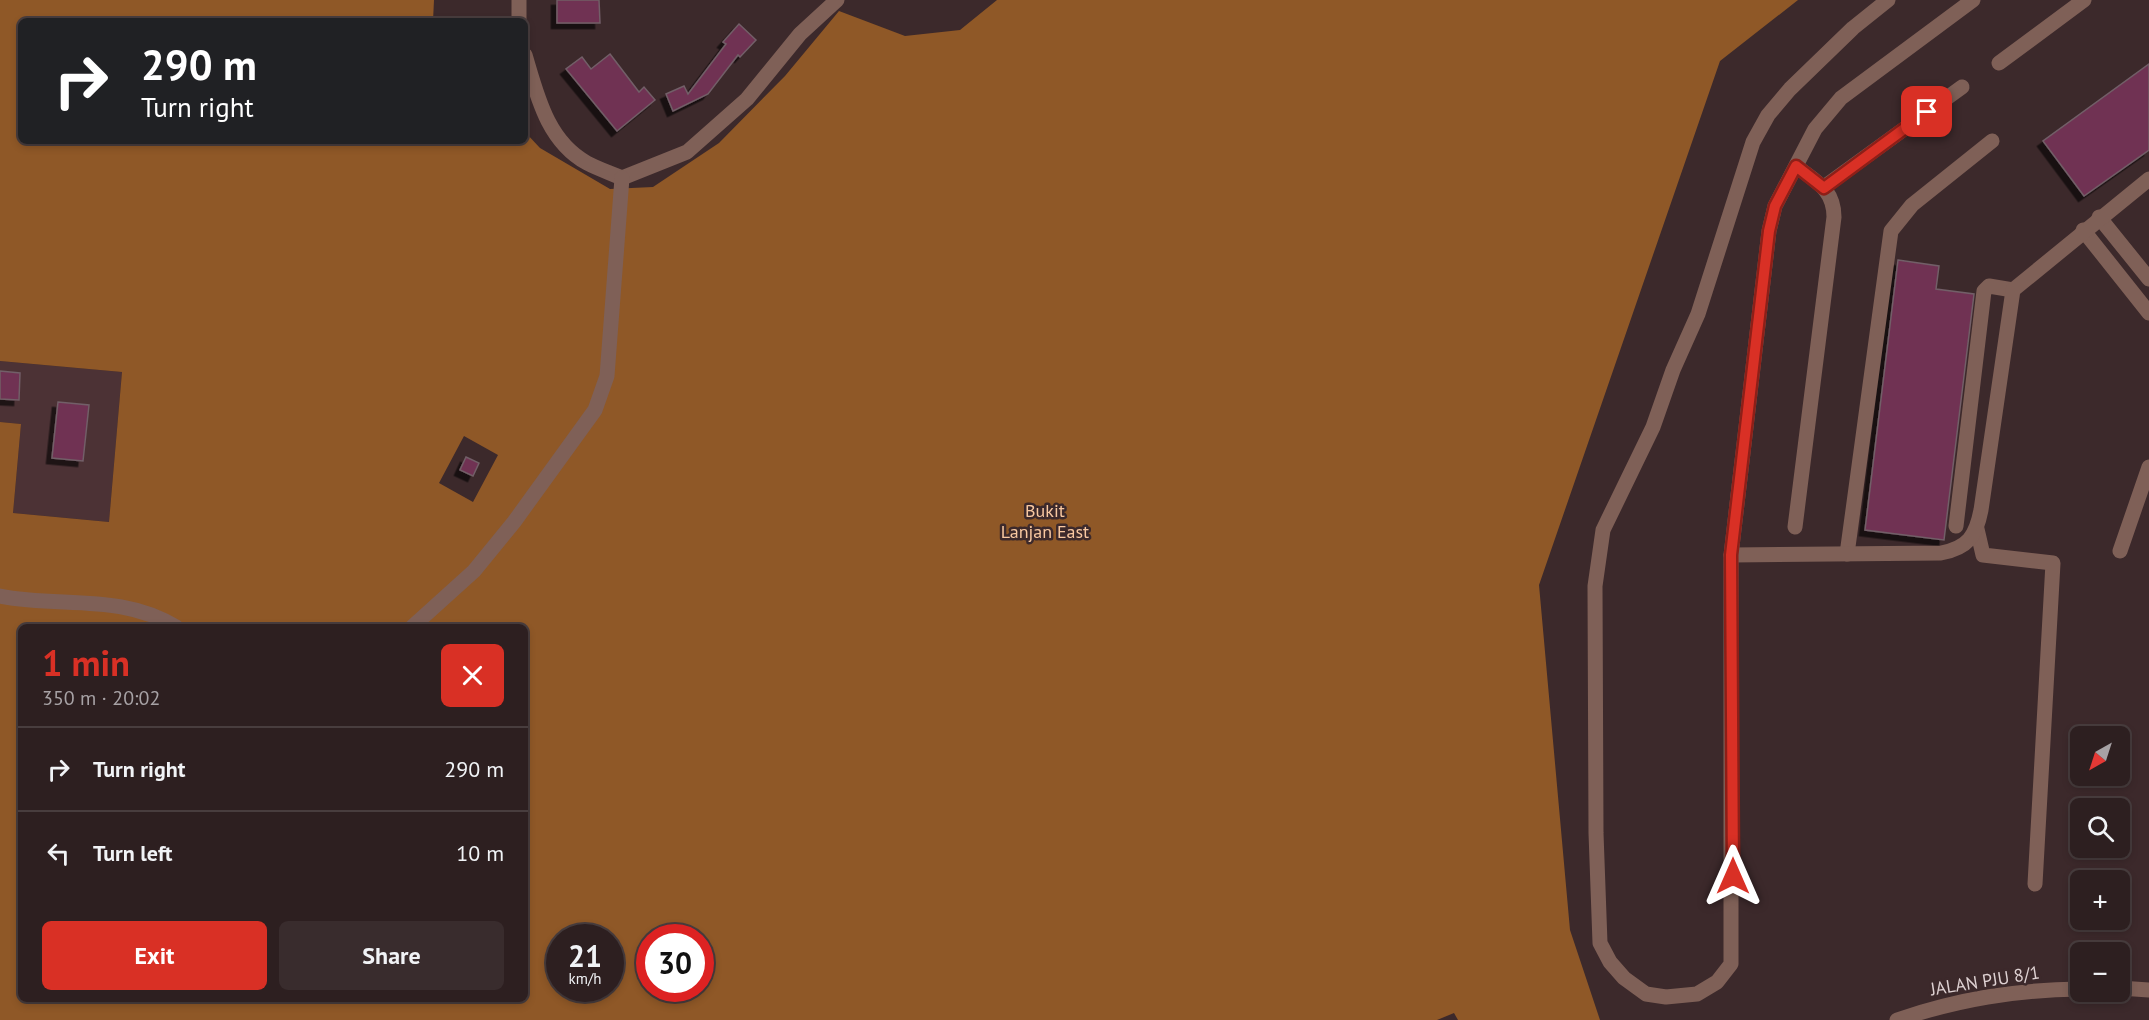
<!DOCTYPE html>
<meta charset="utf-8">
<style>
body{margin:0;font-family:"PT Sans",sans-serif;background:#392c2d;color:#f1f3f6;height:100vh;display:flex;flex-direction:column;font-size:22px;white-space:nowrap}
*{box-sizing:border-box;margin:0}
p{font-size:20px;color:#a7a2a5}
.icon{flex:none;width:33px;height:33px;fill:none;stroke:currentColor;stroke-width:2;stroke-linecap:round;stroke-linejoin:round}
.map{position:relative;flex:1;overflow:hidden}
.side{position:absolute;left:18px;top:624px;width:510px;height:378px;display:flex;flex-direction:column;background:#2d1f20;border-radius:9px;box-shadow:0 3px 9px #0003,0 0 0 2px #483d3e}
.side>*{flex:none}
.hud{position:absolute;left:18px;top:18px;width:510px;height:126px;border-radius:9px;box-shadow:0 3px 9px #0003,0 0 0 2px #483d3e;background:#202124;color:#fff;overflow:hidden}
.needle{width:39px;rotate:219deg}
.buttons{position:absolute;left:2070px;top:726px;display:grid;gap:12px}
.buttons a{display:grid;place-items:center;width:60px;height:60px;border-radius:9px;background:#2d1f20;box-shadow:0 3px 9px #0003,0 0 0 2px #483d3e;font-size:30px}
.speed{position:absolute;left:546px;top:924px;display:flex;gap:12px;font-size:30px;font-weight:700;text-align:center}
.speed>*{display:grid;place-content:center;width:78px;height:78px;border-radius:50%;background:#2d1f20;box-shadow:0 3px 9px #0003,0 0 0 2px #483d3e;line-height:1}
.speed small{font-size:15px;font-weight:400}
.speed .limit{border:9px solid #d22;background:#fff;color:#111}
.pin{position:absolute;display:grid;place-items:center;width:51px;height:51px;color:#fff;margin:-26px;border-radius:12px;box-shadow:0 3px 9px #0006}
.me{position:absolute;width:66px;margin:-33px;rotate:0deg;stroke-linejoin:round;filter:drop-shadow(0 0 4px #0008)}
.turn{display:flex;align-items:center;gap:21px;height:126px;padding:0 24px;font-size:27px}
.turn .icon{width:78px;height:78px;stroke-width:2.5}
.turn b{display:block;font-size:42px;line-height:51px}
.round{display:grid;place-items:center;flex:none;width:63px;height:63px;border-radius:9px;background:#392c2d}
.overview{display:flex;align-items:center;justify-content:space-between;height:102px;padding:0 24px}
h1{font-size:36px;font-weight:700;line-height:45px;color:#d93025}
.action{display:flex;gap:12px;margin-top:auto;padding:12px 24px}
.action a{flex:1;height:69px;border-radius:9px;background:#d93025;color:#fff;font-size:24px;font-weight:700;line-height:69px;text-align:center}
.action a+a{background:#392c2d;color:#f1f3f6}
ul{padding:0;list-style:none}
li{display:flex;align-items:center;gap:18px;height:84px;padding:0 24px;border-top:2px solid #483d3e}
li div{flex:1}
li b{display:block;font-size:22px}
li em{font-style:normal}
.map>svg:first-child{display:block}
.built{fill:#4c3235}
.forest{fill:#8f5827;fill-rule:evenodd}
.building{fill:#703253;stroke:#725e67;stroke-width:1.5;filter:url(#shadow)}
.lines{fill:none;stroke-linecap:round;stroke-linejoin:round}
.minor{stroke:#7f6057;stroke-width:15}
.route-casing{stroke:#8d1f18;stroke-width:15}
.route{stroke:#d93025;stroke-width:10}
.labels{text-anchor:middle;stroke-width:5;stroke-linejoin:round;paint-order:stroke}
.park-label{font-size:18px;fill:#f9c8a1;stroke:#3c292b}
.street-label{font-size:18px;fill:#ded1d2;stroke:#3c292b}
</style>
<div class="map">
<svg width="2149" height="1020" viewBox="0 0 2149 1020">
<defs>
<filter id="shadow"><feDropShadow dx="-5.5" dy="5.5" stdDeviation="0" flood-color="#0009"/></filter>
</defs>
<rect width="100%" height="100%" fill="#3c292b"/>
<!-- built -->
<polygon class="built" points="0,361 122,372 109,522 13,513 21,424 0,422"/>
<!-- forest -->
<path class="forest" d="M0 0H434L433 21H21V141H525V132L540 148 610 189 653 187 719 143 785 76 839 11 905 36 960 30 997 0H1798L1720 61 1539 585 1570 930 1600 1020H1458L1454 1013 1437 1020H0V422L21 424 13 513 109 522 122 372 0 361ZM464 436 498 455 473 502 439 483ZM21 627H525V999H21ZM560 938H610V988H560ZM650 938H700V988H650Z"/>
<!-- building -->
<g class="building">
<polygon points="557,0 599,0 600,23 557,23"/>
<polygon points="739,24 756,40 740,57 738,55 708,94 673,111 666,94 684,86 688,94 726,44 723,42"/>
<polygon points="610,54 639,92 644,87 655,100 617,131 566,69 582,57 591,69"/>
<polygon points="2149,64 2149,150 2084,196 2043,141"/>
<polygon points="1898,260 1939,266 1936,289 1974,294 1944,540 1865,530"/>
<polygon points="0,371 20,373 19,400 0,399"/>
<polygon points="58,402 89,405 83,461 52,458"/>
<polygon points="466,457 479,463 473,476 460,470"/>
</g>
<g class="lines">
<!-- minor -->
<g class="minor">
<polyline points="519,0 519,21"/>
<polyline points="1888,0 1853,28 1790,89 1768,115 1753,142 1698,314 1673,370 1653,427 1603,530 1595,586 1596,833 1600,943 1610,962 1624,978 1646,994 1666,997 1697,994 1717,982 1731,964 1731,555 1769,231 1775,206 1815,129 1841,98 1973,0"/>
<path d="M525 55C537 95 547 141 587 163 598 169 611 173 622 178L687 152 747 99 800 34 837 0"/>
<polyline points="1999,63 2084,0"/>
<polyline points="1824,187 1962,87"/>
<polyline points="2099,217 2149,279"/>
<polyline points="2083,230 2149,313"/>
<polyline points="1956,526 1984,291 1989,286 2013,290"/>
<path d="M1795 527 1834 217C1834 189 1816 182 1796 166"/>
<polyline points="1977,529 1983,555 2053,563 2035,884"/>
<polyline points="2120,551 2149,467"/>
<polyline points="1847,554 1891,231 1912,205 1992,141"/>
<path d="M1731 555 1941 553C1968 548 1976 536 1981 510L2013 290 2149 179"/>
<path d="M0 596C60 608 121 593 176 627"/>
<polyline points="412,627 474,571 514,522 595,410 607,376 622,178"/>
<polyline points="2120,988 2149,990"/>
<path d="M1897 1020C1959 999 2015 990 2080 989"/>
</g>
</g>
<g class="lines">
<defs>
<polyline id="route" points="1733,876 1731,555 1769,231 1775,206 1796,166 1824,188 1927,112"/>
</defs>
<!-- route casing -->
<use href="#route" class="route-casing"/>
<!-- route -->
<use href="#route" class="route"/>
</g>
<g class="labels">
<!-- park labels -->
<g class="park-label">
<text x="1045" y="517">Bukit<tspan x="1045" dy="21">Lanjan East</tspan></text>
</g>
<!-- street labels -->
<g class="street-label">
<text transform="translate(1985 981) rotate(-9)" y="6">JALAN PJU 8/1</text>
</g>
</g>
</svg>
<div class="buttons">
<a><svg class="needle" viewBox="-14 -14 28 28"><path d="M0-13l5 13h-10z" fill="#e53935"/><path d="M0 13l5-13h-10z" fill="#a7a2a5"/></svg></a>
<a><svg class="icon" aria-label="search" viewBox="0 0 24 24"><circle cx="10" cy="10" r="6"/><path d="M15 15l6 6"/></svg></a>
<a>+</a>
<a>−</a>
</div>
<div class="speed"><div>21<small>km/h</small></div><div class="limit">30</div></div>
<div class="pin" style="left:1927px;top:112px;background:#d93025"><svg class="icon" aria-label="arrive" viewBox="0 0 24 24"><path d="M6 21V4h12l-3 4 3 4H6"/></svg></div>
<svg class="me" style="left:1733px;top:876px" viewBox="-20 -20 40 40"><path d="M0-17L14 15 0 8-14 15z" fill="#d93025" stroke="#fff" stroke-width="4"/></svg>
<div class="hud">
<div class="turn"><svg class="icon" aria-label="right" viewBox="0 0 24 24"><path d="M7 20v-9h11M14 6l5 5-5 5"/></svg><div><b>290 m</b>Turn right</div></div>
</div>
<section class="side">
<div class="overview"><div><h1>1 min</h1><p>350 m · 20:02</p></div><a class="round" style="background:#d93025;color:#fff"><svg class="icon" aria-label="close" viewBox="0 0 24 24"><path d="M6 6l12 12M18 6L6 18"/></svg></a></div>
<ul>
<li><svg class="icon" aria-label="right" viewBox="0 0 24 24"><path d="M7 20v-9h11M14 6l5 5-5 5"/></svg><div><b>Turn right</b></div><em>290 m</em></li>
<li><svg class="icon" aria-label="left" viewBox="0 0 24 24"><path d="M17 20v-9H6M10 6l-5 5 5 5"/></svg><div><b>Turn left</b></div><em>10 m</em></li>
</ul>
<div class="action"><a>Exit</a><a>Share</a></div>
</section>
</div>
